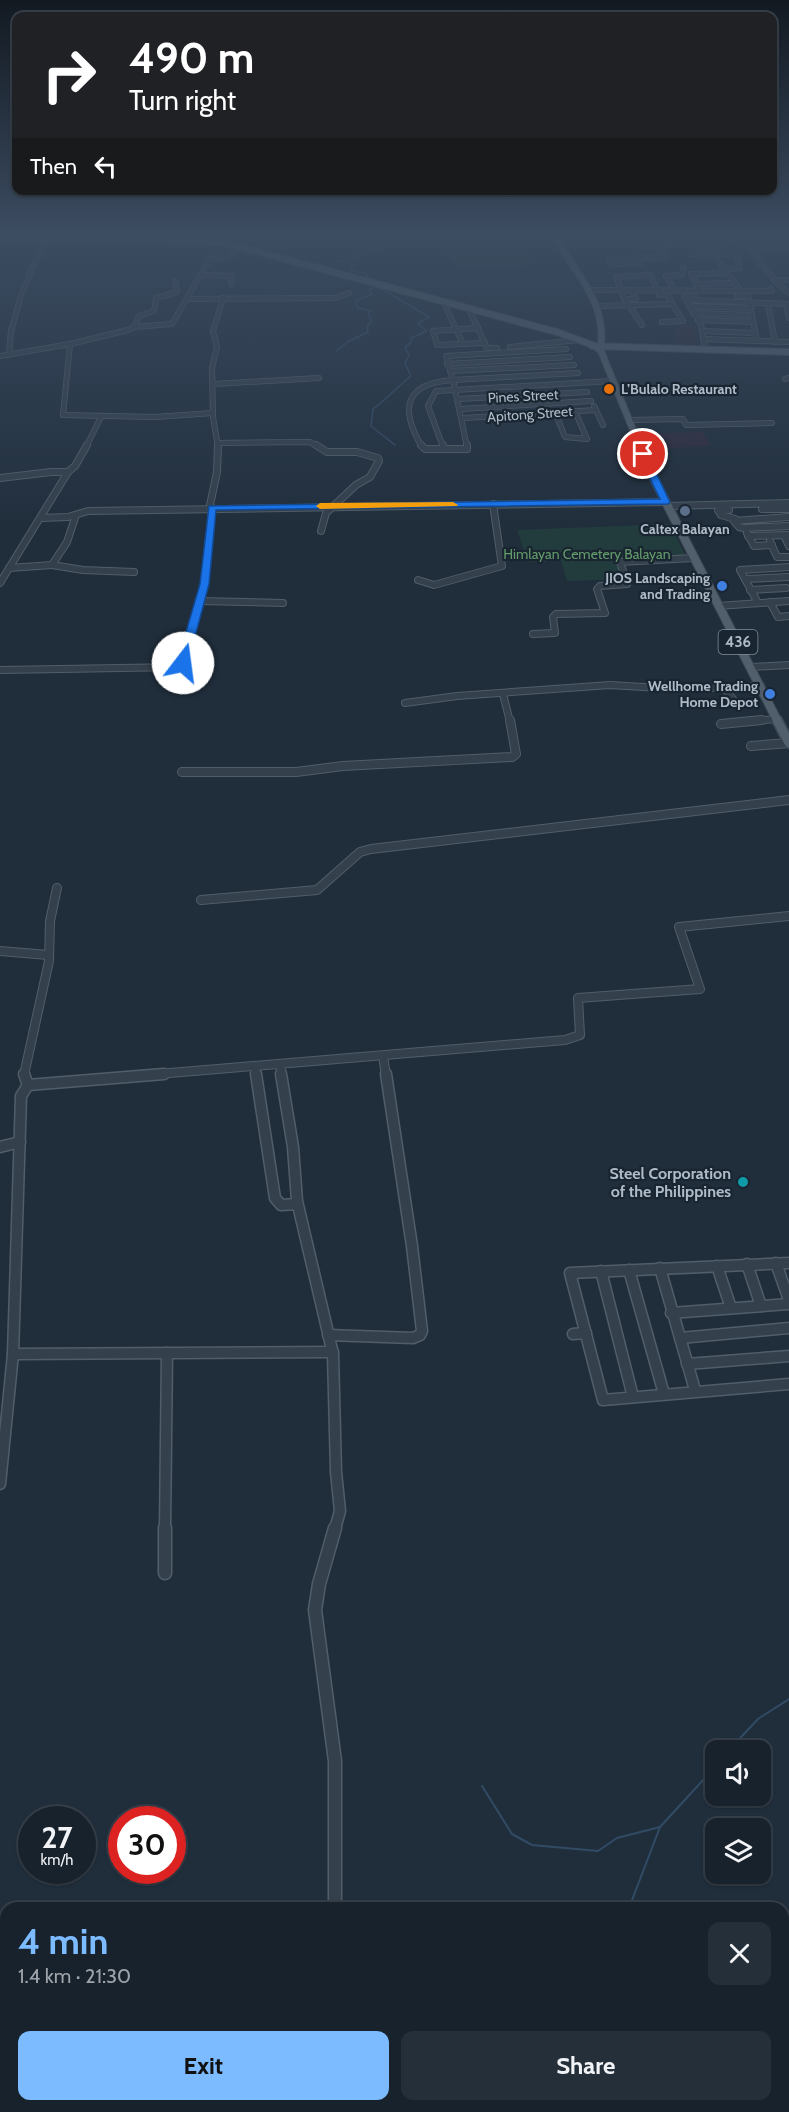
<!DOCTYPE html>
<meta charset="utf-8">
<style>
body{margin:0;font-family:Cabin,sans-serif;background:#252f39;color:#f1f3f6;height:100vh;display:flex;flex-direction:column;font-size:22px;white-space:nowrap}
*{box-sizing:border-box;margin:0}
p{font-size:20px;color:#9fa4aa}
.icon{flex:none;width:33px;height:33px;fill:none;stroke:currentColor;stroke-width:2;stroke-linecap:round;stroke-linejoin:round}
.map{position:relative;flex:1;overflow:hidden}
.side{position:absolute;left:0px;top:1902px;width:789px;height:210px;display:flex;flex-direction:column;background:#18222d;border-radius:18px 18px 0 0;box-shadow:0 2px 4px #0004,0 0 0 2px #363f49}
.side>*{flex:none}
.guide{position:absolute;left:12px;top:12px;width:765px;height:183px;border-radius:12px;box-shadow:0 2px 4px #0004,0 0 0 2px #363f49;background:#202124;color:#fff;overflow:hidden}
.controls{position:absolute;left:705px;top:1740px;display:grid;gap:12px}
.controls a{display:grid;place-items:center;width:66px;height:66px;border-radius:12px;background:#18222d;box-shadow:0 2px 4px #0004,0 0 0 2px #363f49;font-size:30px}
.speed{position:absolute;left:18px;top:1806px;display:flex;gap:12px;font-size:30px;font-weight:700;text-align:center}
.speed>*{display:grid;place-content:center;width:78px;height:78px;border-radius:50%;background:#18222d;box-shadow:0 2px 4px #0004,0 0 0 2px #363f49;line-height:1}
.speed small{font-size:15px;font-weight:400}
.speed .limit{border:9px solid #d22;background:#fff;color:#111}
.pin{position:absolute;display:grid;place-items:center;width:51px;height:51px;color:#fff;margin:-26px;border:3px solid #fff;border-radius:50%;box-shadow:0 2px 6px #0007}
.me{position:absolute;width:66px;margin:-33px;rotate:15deg;stroke-linejoin:round;filter:drop-shadow(0 0 4px #0008)}
.turn{display:flex;align-items:center;gap:21px;height:126px;padding:0 18px;font-size:27px}
.turn .icon{width:78px;height:78px;stroke-width:2.5}
.turn b{display:block;font-size:42px;line-height:51px}
.then{display:flex;align-items:center;height:57px;padding:0 18px;background:#0003;gap:12px;font-size:22px}
.round{display:grid;place-items:center;flex:none;width:63px;height:63px;border-radius:12px;background:#252f39}
.head{display:flex;align-items:center;justify-content:space-between;height:102px;padding:0 18px}
h1{font-size:36px;font-weight:700;line-height:45px;color:#7cbbff}
.action{display:flex;gap:12px;margin-top:auto;padding:12px 18px}
.action a{flex:1;height:69px;border-radius:12px;background:#7cbbff;color:#111;font-size:24px;font-weight:700;line-height:69px;text-align:center}
.action a+a{background:#252f39;color:#f1f3f6}
.map>svg:first-child{display:block}
.medical{fill:#2d2c3c}
.green{fill:#223c3d}
.lines{fill:none;stroke-linecap:round;stroke-linejoin:round}
.stream-far1{stroke:#324b65;stroke-width:1.5}
.stream{stroke:#324b65;stroke-width:2}
.minor-far4-casing{stroke:#515e69;stroke-width:6}
.minor-far3-casing{stroke:#515e69;stroke-width:8}
.minor-far2-casing{stroke:#515e69;stroke-width:10}
.minor-far1-casing{stroke:#515e69;stroke-width:13}
.minor-casing{stroke:#515e69;stroke-width:15}
.major-far2-casing{stroke:#3d4955;stroke-width:8}
.major-far1-casing{stroke:#3d4955;stroke-width:10}
.major-casing{stroke:#3d4955;stroke-width:12}
.minor-far4{stroke:#34404c;stroke-width:4.5}
.minor-far3{stroke:#34404c;stroke-width:6}
.minor-far2{stroke:#34404c;stroke-width:8}
.minor-far1{stroke:#34404c;stroke-width:10}
.minor{stroke:#34404c;stroke-width:12}
.major-far2{stroke:#515f6c;stroke-width:6}
.major-far1{stroke:#515f6c;stroke-width:8}
.major{stroke:#515f6c;stroke-width:9}
.route{fill:#1a73e8;stroke:#114b97;stroke-width:1.5}
.slow{fill:#f59e0b}
.food-dot{fill:#e8710a;stroke:#192530;stroke-width:2}
.service-dot{fill:#5c6f8a;stroke:#192530;stroke-width:2}
.shop-dot{fill:#3f7fe0;stroke:#192530;stroke-width:2}
.culture-dot{fill:#0f9aa8;stroke:#192530;stroke-width:2}
.labels{text-anchor:middle;stroke-width:4.5;stroke-linejoin:round;paint-order:stroke}
.far-poi-label{font-size:14px;font-weight:bold;fill:#aebbc8;stroke:#192530;text-anchor:end}
.far-street-label{font-size:14px;fill:#aebbc8;stroke:#192530}
.far-park-label{font-size:14px;fill:#639b6b;stroke:#192530}
.shield{fill:#192530;stroke:#818e9a;stroke-width:1.5}
.shield-label{font-size:15px;font-weight:bold;fill:#aebbc8}
.poi-label{font-size:16px;font-weight:bold;fill:#aebbc8;stroke:#192530;text-anchor:end}
</style>
<div class="map">
<svg width="789" height="2112" viewBox="0 0 789 2112">
<rect width="100%" height="100%" fill="#202e3c"/>
<!-- medical -->
<g class="medical">
<polygon points="675,325 693,325 698,347 679,345"/>
<polygon points="703,432 711,446 668,448 667,446 646,446 641,434"/>
</g>
<!-- green -->
<g class="green">
<polygon points="478,232 549,232 550,234 522,235 532,248 523,248 533,265 456,267 442,245 444,242 442,235"/>
<polygon points="670,524 687,559 622,564 629,579 567,581 561,561 528,562 517,530"/>
</g>
<g class="lines">
<!-- stream-far1 -->
<g class="stream-far1">
<polyline points="342,262 340,262 355,259 368,249 387,247 390,244 385,238 377,237 371,232"/>
<polyline points="347,263 353,264 350,270 367,274 368,278 374,280"/>
<path d="M382 289 429 317 418 324 427 331 411 338 412 341 405 348 409 355 405 363 411 376C397 387 387 399 373 409L371 426 395 445"/>
<polyline points="336,351 349,341 368,332 367,326 372,321 368,313 371,311 358,308 355,301 372,294 369,289 377,287"/>
</g>
<!-- stream -->
<g class="stream">
<polyline points="729,1750 758,1719 789,1699"/>
<polyline points="482,1786 512,1834 532,1845 598,1851 617,1838 660,1827"/>
<polyline points="629,1908 660,1827 716,1766"/>
<polyline points="477,2112 486,2106"/>
</g>
<defs>
<g id="minor-far4">
<polyline points="615,232 623,244 627,245 744,243"/>
<polyline points="710,232 742,241 779,285 789,293"/>
<polyline points="760,232 771,247"/>
<polyline points="779,236 788,247"/>
<polyline points="655,240 690,235"/>
<polyline points="684,241 719,239"/>
<polyline points="706,245 739,288"/>
<polyline points="750,248 789,247"/>
<polyline points="692,254 712,253"/>
<polyline points="712,254 740,254"/>
<polyline points="640,263 612,264 609,260 666,257 657,245"/>
<polyline points="725,269 740,268 735,254"/>
<polyline points="201,275 231,276 231,284"/>
<polyline points="776,280 789,280"/>
<polyline points="696,284 735,283"/>
<polyline points="590,290 772,291 771,288"/>
<polyline points="700,290 691,274 727,273"/>
<polyline points="675,291 666,276 682,275 683,268"/>
<polyline points="659,295 667,295 683,321 662,322"/>
<polyline points="694,296 684,297 701,324 705,348"/>
<polyline points="737,296 748,296 757,341"/>
<polyline points="188,299 335,298 349,293"/>
<polyline points="624,299 636,299 632,289"/>
<polyline points="688,300 789,304"/>
<polyline points="443,301 463,344"/>
<polyline points="768,304 775,342"/>
<polyline points="786,304 789,318"/>
<polyline points="599,306 673,304"/>
<polyline points="689,306 751,308"/>
<polyline points="469,309 487,348 497,348"/>
<polyline points="693,313 752,315"/>
<polyline points="698,320 753,322"/>
<polyline points="642,325 623,296 616,277 650,275 657,289"/>
<polyline points="134,327 172,324 209,260 233,254 234,249 239,246"/>
<polyline points="478,328 433,331 437,345 485,343"/>
<polyline points="702,331 755,333"/>
<polyline points="703,339 789,342"/>
<polyline points="70,344 63,415 155,417 213,413"/>
<polyline points="510,347 578,340"/>
<polyline points="9,354 11,331 21,295 46,237"/>
<polyline points="0,356 70,344 128,330 134,327 139,316 154,311 156,298 177,292 175,281"/>
<polyline points="447,364 570,357"/>
<polyline points="450,371 574,365"/>
<polyline points="785,379 789,378"/>
<polyline points="453,380 467,447"/>
<polyline points="453,380 446,356 566,349"/>
<polyline points="453,380 578,373"/>
<polyline points="214,384 319,378"/>
<polyline points="458,399 587,392"/>
<polyline points="594,406 603,425"/>
<polyline points="460,409 591,401"/>
<polyline points="555,412 565,437 587,439 575,411"/>
<polyline points="464,418 596,410"/>
<polyline points="630,420 683,419 686,425 772,423"/>
<polyline points="218,443 310,442 318,447"/>
<polyline points="86,447 101,417"/>
<polyline points="218,447 213,417 212,368 217,347 213,331 223,298"/>
<path d="M422 447C399 408 405 383 453 380"/>
<polyline points="443,447 428,406 436,391 612,381"/>
</g>
<g id="minor-far3">
<polyline points="316,445 327,452 357,452 378,458 379,461 370,477 356,485 326,513 321,531"/>
<polyline points="421,445 425,449 467,449 467,445"/>
<polyline points="443,445 444,449"/>
<polyline points="0,478 51,472 68,472"/>
<polyline points="668,506 789,503"/>
<polyline points="762,509 789,509"/>
<polyline points="729,510 718,510 721,515 735,519"/>
<polyline points="76,515 67,542 52,565 83,570 134,572"/>
<polyline points="789,517 734,521 739,527 744,528 789,526"/>
<polyline points="41,518 68,517 88,511 665,502"/>
<polyline points="747,533 754,546 772,545"/>
<polyline points="784,535 789,546"/>
<polyline points="748,536 789,535"/>
<polyline points="770,541 777,557 789,557"/>
<polyline points="9,568 52,565"/>
<polyline points="745,579 789,577"/>
<polyline points="418,580 434,585 502,566 493,504"/>
<polyline points="0,583 68,472 75,466 87,445"/>
<polyline points="750,590 786,588"/>
<polyline points="200,601 283,603"/>
<polyline points="770,602 778,617 789,616"/>
<polyline points="758,603 740,570 789,567"/>
<polyline points="718,606 789,601"/>
<polyline points="533,634 555,633 553,617 556,614 605,613 597,589 600,586 627,584 620,562 693,558"/>
<polyline points="751,667 789,665"/>
<polyline points="0,670 180,667"/>
<polyline points="724,688 737,704"/>
<polyline points="174,689 205,584 212,508 210,505 217,472 218,445"/>
<polyline points="503,694 510,722"/>
<polyline points="405,703 457,696 610,685 676,689 761,686"/>
<polyline points="745,722 776,719"/>
</g>
<g id="minor-far2">
<polyline points="721,724 762,720"/>
<polyline points="751,746 789,743"/>
<polyline points="182,772 296,772 343,766 512,757 516,754 510,720"/>
<polyline points="201,900 317,890 360,852 371,849 789,800"/>
<polyline points="0,951 48,955"/>
<polyline points="383,1056 386,1075"/>
<polyline points="280,1065 282,1075"/>
<polyline points="255,1067 256,1075"/>
<polyline points="24,1075 49,961 50,921 57,888"/>
<polyline points="146,1075 565,1040 580,1035 578,998 700,989 679,927 789,916"/>
</g>
<g id="minor-far1">
<polyline points="24,1074 28,1085"/>
<polyline points="256,1074 275,1198 281,1205 297,1204"/>
<polyline points="281,1074 293,1147 297,1201 333,1354 336,1472 340,1511 335,1529"/>
<polyline points="0,1147 20,1142"/>
<polyline points="776,1263 789,1300"/>
<polyline points="789,1263 570,1273 603,1400 789,1384"/>
<polyline points="747,1264 761,1306"/>
<polyline points="717,1266 731,1308"/>
<polyline points="660,1268 695,1390"/>
<polyline points="629,1270 664,1394"/>
<polyline points="601,1271 633,1397"/>
<polyline points="671,1313 789,1304"/>
<polyline points="573,1334 586,1333"/>
<polyline points="328,1335 413,1338 420,1335 422,1331 412,1246 386,1074"/>
<polyline points="680,1338 789,1328"/>
<polyline points="13,1354 333,1352"/>
<polyline points="687,1364 789,1356"/>
<polyline points="0,1484 13,1354 21,1096 28,1085 164,1074"/>
<polyline points="165,1529 167,1353"/>
</g>
<g id="minor">
<polyline points="165,1528 165,1573"/>
<polyline points="335,1908 335,1761 315,1610 319,1584 335,1528"/>
<polyline points="0,1938 6,1937"/>
<polyline points="0,1955 4,1969 6,2013"/>
<polyline points="20,2106 21,2112"/>
</g>
<g id="major-far2">
<path d="M553 232C572 272 606 297 601 345"/>
<polyline points="204,237 221,232"/>
<polyline points="0,240 76,237 221,242 557,332 595,346 601,351 640,447"/>
<polyline points="592,346 789,352"/>
</g>
<polyline id="major-far1" points="639,445 649,469 778,722"/>
<polyline id="major" points="777,720 789,743"/>
</defs>
<!-- minor-far4 casing -->
<use href="#minor-far4" class="minor-far4-casing"/>
<!-- minor-far3 casing -->
<use href="#minor-far3" class="minor-far3-casing"/>
<!-- minor-far2 casing -->
<use href="#minor-far2" class="minor-far2-casing"/>
<!-- minor-far1 casing -->
<use href="#minor-far1" class="minor-far1-casing"/>
<!-- minor casing -->
<use href="#minor" class="minor-casing"/>
<!-- major-far2 casing -->
<use href="#major-far2" class="major-far2-casing"/>
<!-- major-far1 casing -->
<use href="#major-far1" class="major-far1-casing"/>
<!-- major casing -->
<use href="#major" class="major-casing"/>
<!-- minor-far4 -->
<use href="#minor-far4" class="minor-far4"/>
<!-- minor-far3 -->
<use href="#minor-far3" class="minor-far3"/>
<!-- minor-far2 -->
<use href="#minor-far2" class="minor-far2"/>
<!-- minor-far1 -->
<use href="#minor-far1" class="minor-far1"/>
<!-- minor -->
<use href="#minor" class="minor"/>
<!-- major-far2 -->
<use href="#major-far2" class="major-far2"/>
<!-- major-far1 -->
<use href="#major-far1" class="major-far1"/>
<!-- major -->
<use href="#major" class="major"/>
</g>
<!-- sky -->
<linearGradient id="sky" x2="0" y2="1"><stop stop-color="#121921"/><stop offset="0.44" stop-color="#3c4c61"/><stop offset="1" stop-color="#3c4c61" stop-opacity="0"/></linearGradient>
<rect width="789" height="528" fill="url(#sky)"/>
<!-- route -->
<polygon class="route" points="643,451 647,454 670,502 668,504 216,510 209,584 188,663 183,666 177,663 200,584 209,506 660,499 638,454"/>
<!-- slow -->
<polygon class="slow" points="453,502 458,505 457,506 320,509 316,506 320,503"/>
<!-- markers -->
<circle class="food-dot" cx="609" cy="389" r="6"/>
<circle class="service-dot" cx="685" cy="511" r="6"/>
<g class="shop-dot">
<circle cx="722" cy="586" r="6"/>
<circle cx="770" cy="694" r="6"/>
</g>
<circle class="culture-dot" cx="743" cy="1182" r="6"/>
<g class="labels">
<!-- far-poi labels -->
<g class="far-poi-label">
<text x="621" y="394" text-anchor="start">L’Bulalo Restaurant</text>
<text x="685" y="534" text-anchor="middle">Caltex Balayan</text>
<text x="710" y="583">JIOS Landscaping<tspan x="710" dy="16">and Trading</tspan></text>
<text x="758" y="691">Wellhome Trading<tspan x="758" dy="16">Home Depot</tspan></text>
</g>
<!-- far-street labels -->
<g class="far-street-label">
<text transform="translate(523 396) rotate(-3)" y="5">Pines Street</text>
<text transform="translate(530 414) rotate(-4)" y="5">Apitong Street</text>
</g>
<!-- far-park labels -->
<g class="far-park-label">
<text x="587" y="559">Himlayan Cemetery Balayan</text>
</g>
<!-- shield labels -->
<rect class="shield" x="718.5" y="630" width="39" height="24" rx="4.5"/>
<g class="shield-label">
<text x="738" y="647">436</text>
</g>
<!-- poi labels -->
<g class="poi-label">
<text x="731" y="1179">Steel Corporation<tspan x="731" dy="18">of the Philippines</tspan></text>
</g>
</g>
</svg>
<div class="controls">
<a><svg class="icon" aria-label="sound" viewBox="0 0 24 24"><path d="M4 9h4l5-4v14l-5-4H4zM17 9q2 3 0 6"/></svg></a>
<a><svg class="icon" aria-label="layers" viewBox="0 0 24 24"><path d="M12 4l9 5-9 5-9-5zM3 14l9 5 9-5"/></svg></a>
</div>
<div class="speed"><div>27<small>km/h</small></div><div class="limit">30</div></div>
<div class="pin" style="left:643px;top:454px;background:#d93025"><svg class="icon" aria-label="arrive" viewBox="0 0 24 24"><path d="M6 21V4h12l-3 4 3 4H6"/></svg></div>
<svg class="me" style="left:183px;top:663px" viewBox="-20 -20 40 40"><circle r="19" fill="#fff"/><path d="M0-13L10 11 0 6-10 11z" fill="#1a73e8"/></svg>
<div class="guide">
<div class="turn"><svg class="icon" aria-label="right" viewBox="0 0 24 24"><path d="M7 20v-9h11M14 6l5 5-5 5"/></svg><div><b>490 m</b>Turn right</div></div>
<div class="then">Then<svg class="icon" aria-label="left" viewBox="0 0 24 24"><path d="M17 20v-9H6M10 6l-5 5 5 5"/></svg></div>
</div>
<section class="side">
<div class="head"><div><h1>4 min</h1><p>1.4 km · 21:30</p></div><a class="round"><svg class="icon" aria-label="close" viewBox="0 0 24 24"><path d="M6 6l12 12M18 6L6 18"/></svg></a></div>
<div class="action"><a>Exit</a><a>Share</a></div>
</section>
</div>
